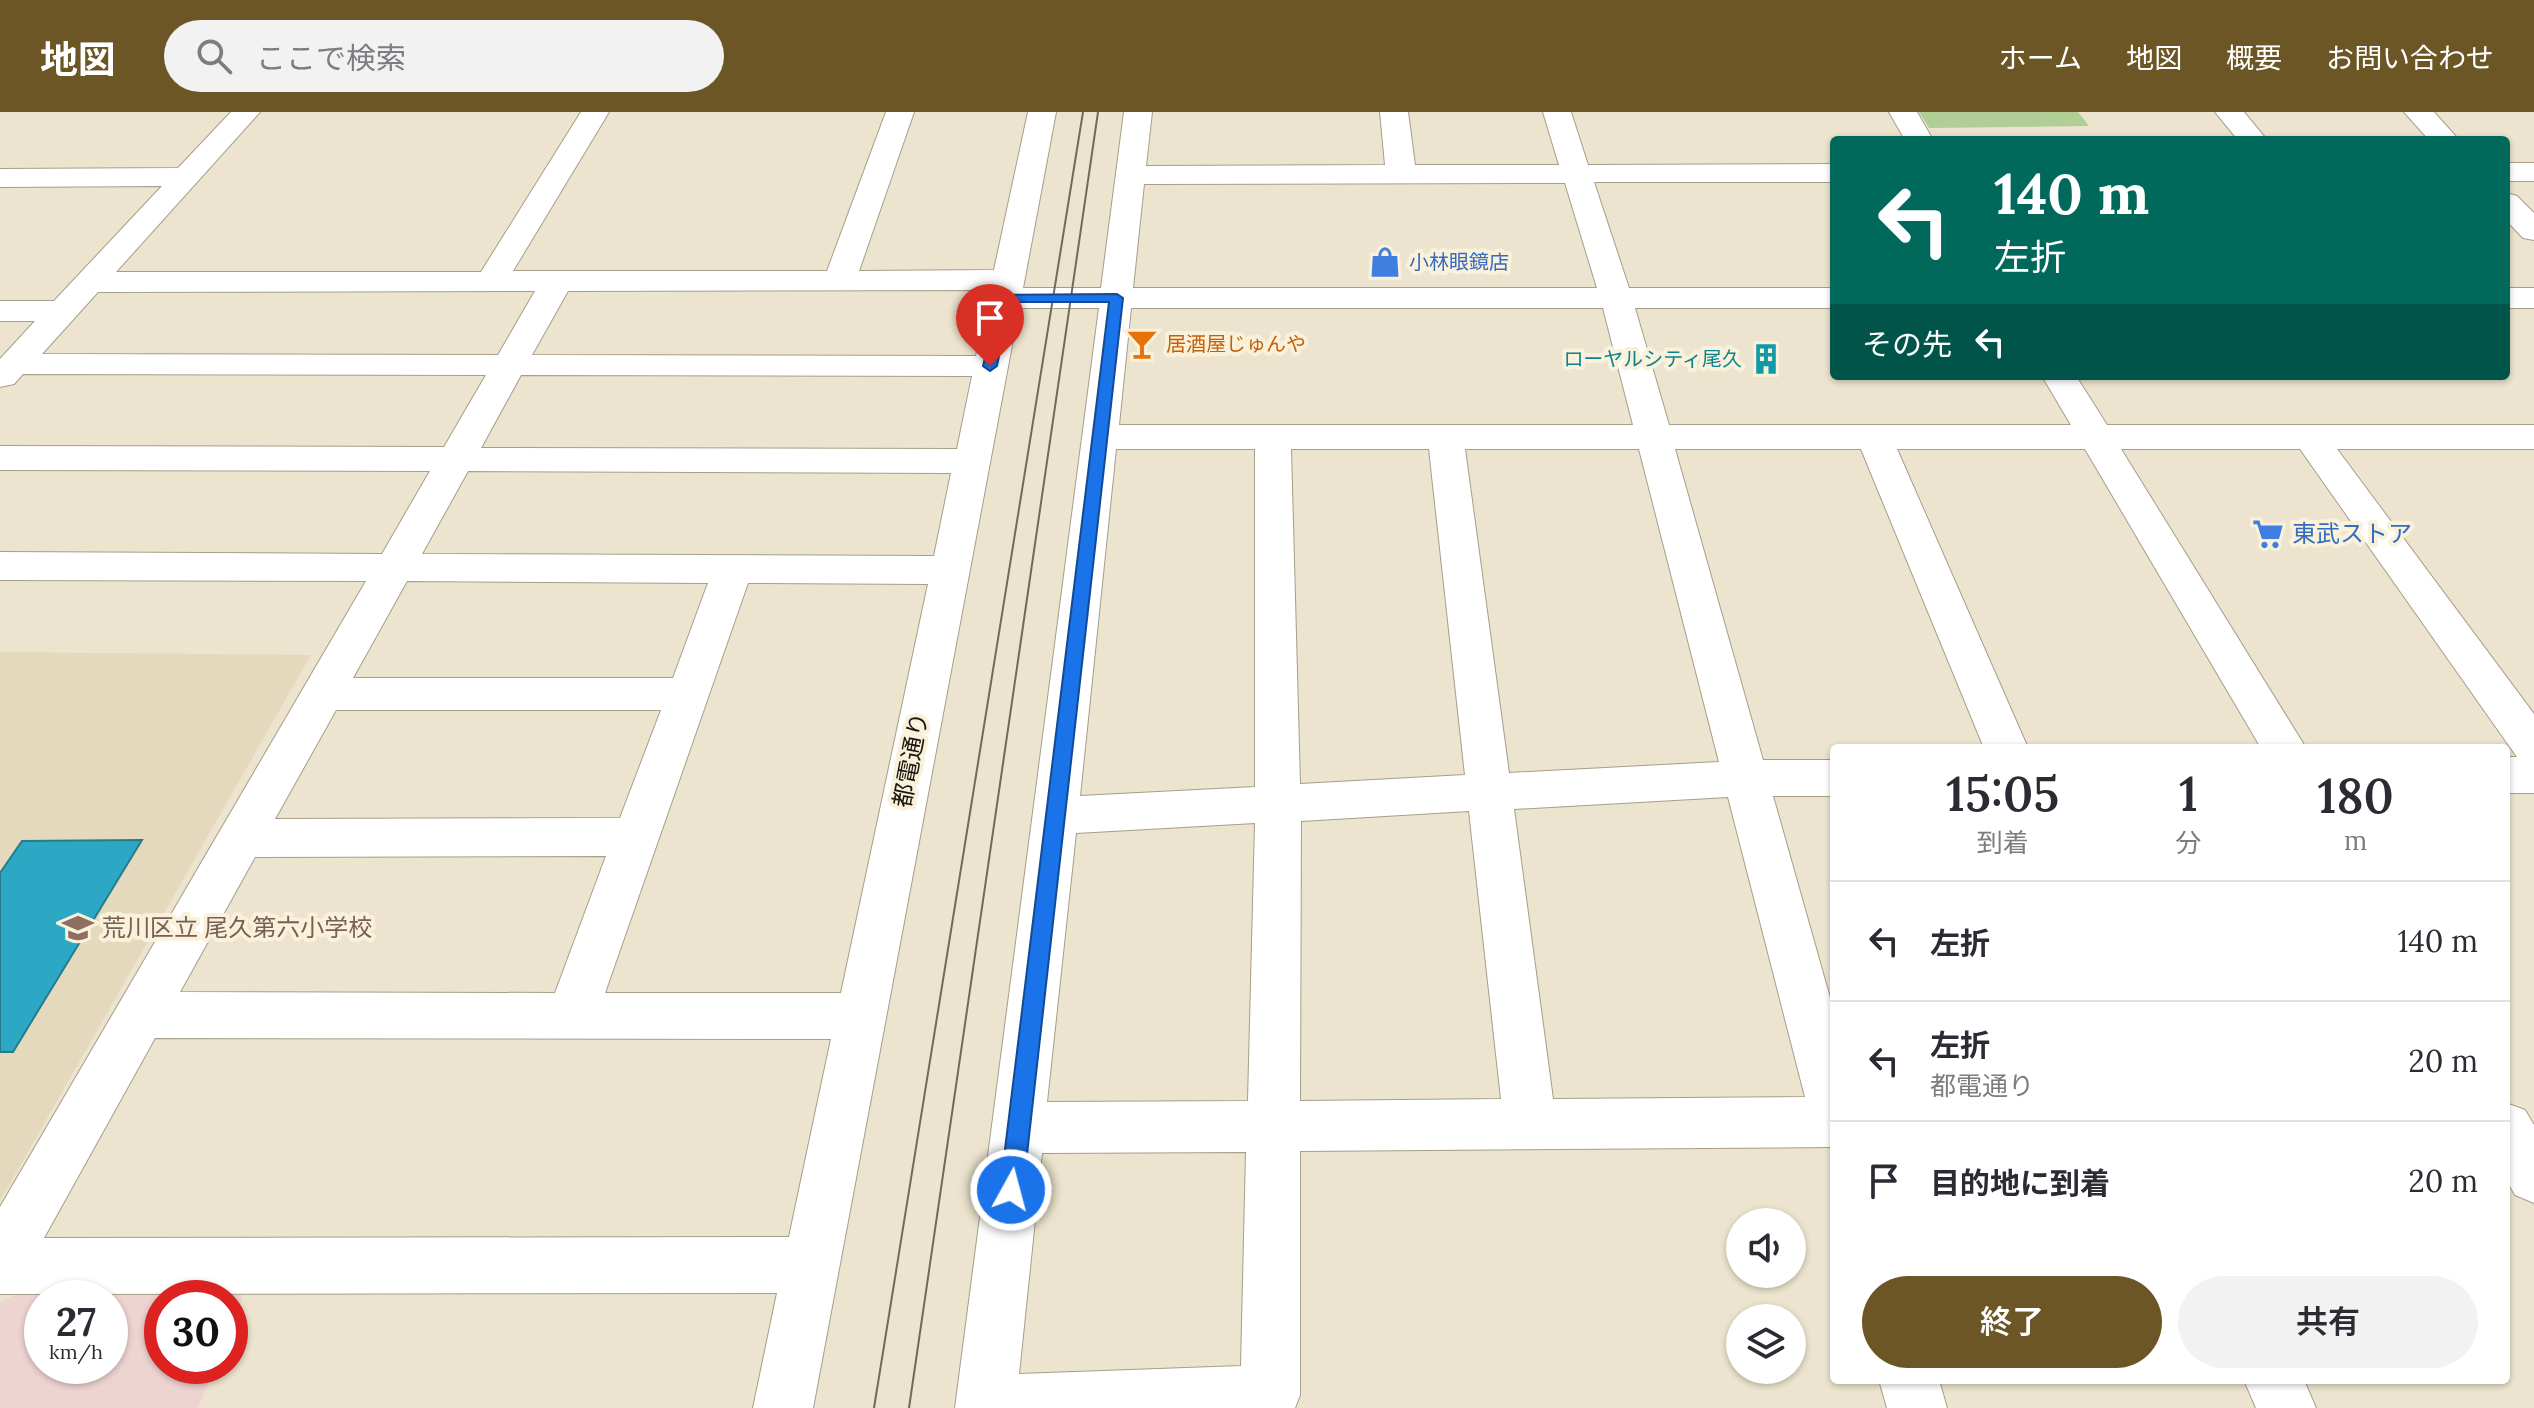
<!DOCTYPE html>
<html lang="ja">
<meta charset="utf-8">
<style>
body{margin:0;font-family:Lora,"Noto Sans JP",serif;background:#f2f2f3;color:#2b2b33;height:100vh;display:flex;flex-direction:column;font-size:30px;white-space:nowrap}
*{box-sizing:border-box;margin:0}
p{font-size:26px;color:#7c7c81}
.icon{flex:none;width:44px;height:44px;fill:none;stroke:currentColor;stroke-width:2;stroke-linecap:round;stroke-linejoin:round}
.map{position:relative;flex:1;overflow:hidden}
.details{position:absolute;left:1830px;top:632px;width:680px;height:640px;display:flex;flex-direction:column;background:#fff;border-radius:8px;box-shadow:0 2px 6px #0004}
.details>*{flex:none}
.hud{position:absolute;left:1830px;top:24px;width:680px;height:244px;border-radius:8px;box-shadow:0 2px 6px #0004;background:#00695c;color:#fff;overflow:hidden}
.fabs{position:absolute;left:1726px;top:1096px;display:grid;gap:16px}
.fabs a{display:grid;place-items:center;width:80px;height:80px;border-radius:50%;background:#fff;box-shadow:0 2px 6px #0004;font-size:40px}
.speed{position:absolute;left:24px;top:1168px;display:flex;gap:16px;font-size:40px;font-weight:700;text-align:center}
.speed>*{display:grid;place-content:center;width:104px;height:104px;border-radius:50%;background:#fff;box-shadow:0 2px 6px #0004;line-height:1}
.speed small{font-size:20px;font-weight:400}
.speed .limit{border:12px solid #d22;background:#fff;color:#111}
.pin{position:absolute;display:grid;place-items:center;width:68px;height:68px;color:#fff;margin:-82px -34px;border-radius:50% 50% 50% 0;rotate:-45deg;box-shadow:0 0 8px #0007}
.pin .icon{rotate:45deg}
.me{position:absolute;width:88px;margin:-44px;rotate:7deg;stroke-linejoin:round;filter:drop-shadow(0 0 6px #0008)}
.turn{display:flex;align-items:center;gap:28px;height:168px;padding:0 32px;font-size:36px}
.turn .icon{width:104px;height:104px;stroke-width:2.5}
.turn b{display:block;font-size:56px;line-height:68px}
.then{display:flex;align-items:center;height:76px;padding:0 32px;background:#0003;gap:16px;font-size:30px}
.eta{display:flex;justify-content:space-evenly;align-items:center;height:136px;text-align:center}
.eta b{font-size:48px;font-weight:600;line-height:56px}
.action{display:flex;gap:16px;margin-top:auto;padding:16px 32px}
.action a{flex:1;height:92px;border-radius:48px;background:#6c5625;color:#fff;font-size:32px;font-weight:600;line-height:92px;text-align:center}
.action a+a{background:#f2f2f3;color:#2b2b33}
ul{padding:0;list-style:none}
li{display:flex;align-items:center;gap:24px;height:120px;padding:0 32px;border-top:2px solid #e1e1e2}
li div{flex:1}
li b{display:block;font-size:30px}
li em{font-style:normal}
header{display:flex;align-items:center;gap:48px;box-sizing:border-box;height:112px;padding:0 40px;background:#6c5625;color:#fff}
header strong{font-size:38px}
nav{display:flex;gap:44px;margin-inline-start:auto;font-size:28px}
.search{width:560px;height:72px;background:#f2f2f3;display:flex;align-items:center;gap:20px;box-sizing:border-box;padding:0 28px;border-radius:44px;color:#7c7c81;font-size:30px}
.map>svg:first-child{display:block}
.commercial{fill:#eed4d1;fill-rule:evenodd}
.built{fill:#e4d9bc}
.green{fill:#b0ce96}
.water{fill:#2ca8c4;stroke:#267c8d;stroke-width:2}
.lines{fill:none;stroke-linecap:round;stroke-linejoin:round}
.minor-casing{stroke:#a69e89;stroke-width:2}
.minor{fill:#fff;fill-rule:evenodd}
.tram{stroke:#6f6a5d;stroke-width:2}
.route{fill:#1a73e8;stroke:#114b97;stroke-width:2}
.labels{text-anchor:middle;stroke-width:8;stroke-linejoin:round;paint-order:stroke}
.far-shop-label{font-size:20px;fill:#366cbe;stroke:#faf1db;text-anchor:start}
.far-food-label{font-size:20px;fill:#c56008;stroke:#faf1db;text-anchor:start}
.far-culture-label{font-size:20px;fill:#0d838f;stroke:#faf1db;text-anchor:end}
.shop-label{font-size:24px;fill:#366cbe;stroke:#faf1db;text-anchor:start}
.street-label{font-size:24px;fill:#19160e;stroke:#faf1db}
.education-label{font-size:24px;fill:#785e54;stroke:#faf1db;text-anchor:start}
</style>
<header>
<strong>地図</strong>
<div class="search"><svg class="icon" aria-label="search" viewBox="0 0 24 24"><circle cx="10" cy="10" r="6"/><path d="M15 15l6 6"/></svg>ここで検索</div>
<nav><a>ホーム</a><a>地図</a><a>概要</a><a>お問い合わせ</a></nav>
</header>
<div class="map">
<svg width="2534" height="1296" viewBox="0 0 2534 1296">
<rect width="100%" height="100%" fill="#ece4ce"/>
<!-- commercial -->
<path class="commercial" d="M246 1175 230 1215V1186H162V1254H215L198 1296H0V1191L25 1177ZM42 1186H110V1254H42Z"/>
<!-- built -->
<polygon class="built" points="0,540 311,543 0,1089"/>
<!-- green -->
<polygon class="green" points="1919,0 2078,0 2089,14 1929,16"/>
<!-- water -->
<polygon class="water" points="142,728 13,940 0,940 0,761 22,729"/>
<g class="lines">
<defs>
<g id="minor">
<path d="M231 0H260L116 160H481L581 0H609L513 159H827L886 0H914L859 159 994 158 1028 0H1056L1023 176H1101L1124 0H1152L1146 54 1385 53 1380 0H1408L1415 53H1559L1543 0H1571L1588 53 1834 52V70H1594L1629 176H1834V196H1635L1669 313H2071L2042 264H2076L2107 313H2534V337H2337L2534 602V681H2506V645H2517L2300 337H2121L2306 636H2261L2085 337H1897L2028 636H1984L1861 337H1675L1763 648H1834V684H1773L1834 900V1035L1300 1039V1283L1295 1296H955L1099 196H1019L813 1296H753L777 1181 0 1182V1095L366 469 0 468V440L382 442 430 359 0 358V334L444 335 486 263 23 262 14 272 0 275V247L35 209H0V189H54L162 74 0 75V57L178 56ZM1565 71 1597 176H1133L1144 72ZM990 178 976 244 532 243 568 179ZM535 179 498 243 42 242 98 180ZM1131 196H1603L1633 313H1119ZM521 263 972 264 957 337 481 336ZM1116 337H1255V675L1080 684ZM1291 337H1429L1465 663 1300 672ZM1465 337H1639L1719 650 1509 661ZM468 359 951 361 934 444 422 442ZM407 469 708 471 673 566H353ZM748 471 928 472 841 881H605ZM336 598H661L620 706 275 707ZM1728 685 1805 985 1553 987 1514 697ZM1469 699 1501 987 1300 989 1301 709ZM1255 711 1248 989 1047 990 1076 721ZM606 744 555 881 180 880 255 745ZM155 926 831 927 789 1125 44 1126ZM1246 1040 1241 1254 1019 1262 1042 1041Z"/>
<polygon points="1889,0 1917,0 1933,28 1905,28"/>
<polygon points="2215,0 2244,0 2267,28 2238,28"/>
<polygon points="2404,0 2434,0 2459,28 2429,28"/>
<rect x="2506" y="51" width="28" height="18"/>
<polygon points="2506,81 2517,84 2534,101 2534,128 2523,126 2506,108"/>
<rect x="2506" y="176" width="28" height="20"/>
<polygon points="2506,991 2525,998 2534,1013 2534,1091 2515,1083 2506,1067"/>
<polygon points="1879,1268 1939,1268 1947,1296 1887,1296"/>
<polygon points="2244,1268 2304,1268 2316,1296 2256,1296"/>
</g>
</defs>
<!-- minor casing -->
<use href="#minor" class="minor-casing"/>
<!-- minor -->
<use href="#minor" class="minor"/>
<!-- tram -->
<g class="tram">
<polyline points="874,1296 1083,0"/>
<polyline points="909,1296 1098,0"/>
</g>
</g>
<!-- route -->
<polygon class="route" points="1117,182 1123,186 1023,1078 1019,1086 1011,1089 1003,1086 1000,1078 1109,190 1010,190 997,254 990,259 983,254 999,183"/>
<!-- icons -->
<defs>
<symbol id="shop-bare" viewBox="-9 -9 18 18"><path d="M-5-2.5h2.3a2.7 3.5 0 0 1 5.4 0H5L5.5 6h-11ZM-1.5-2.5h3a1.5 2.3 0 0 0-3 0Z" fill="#3f7fe0" stroke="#faf1db" stroke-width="2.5" paint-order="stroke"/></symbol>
<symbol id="bar-bare" viewBox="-9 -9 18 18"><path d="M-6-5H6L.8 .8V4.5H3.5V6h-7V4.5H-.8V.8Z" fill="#e8710a" stroke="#faf1db" stroke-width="2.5" paint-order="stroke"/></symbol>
<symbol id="building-bare" viewBox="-9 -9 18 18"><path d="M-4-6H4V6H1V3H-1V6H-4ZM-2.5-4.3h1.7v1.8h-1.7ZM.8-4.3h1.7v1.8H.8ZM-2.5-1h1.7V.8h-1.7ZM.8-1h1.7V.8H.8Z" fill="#0f9aa8" stroke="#faf1db" stroke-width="2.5" paint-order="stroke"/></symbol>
<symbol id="supermarket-bare" viewBox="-9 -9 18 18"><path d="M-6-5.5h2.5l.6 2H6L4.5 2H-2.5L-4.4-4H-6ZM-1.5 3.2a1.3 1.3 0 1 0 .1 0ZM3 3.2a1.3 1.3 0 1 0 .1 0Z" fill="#3f7fe0" stroke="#faf1db" stroke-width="2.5" paint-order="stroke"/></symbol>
<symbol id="school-bare" viewBox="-9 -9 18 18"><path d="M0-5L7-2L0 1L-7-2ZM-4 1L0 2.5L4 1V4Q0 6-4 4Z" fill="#8d6e63" stroke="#faf1db" stroke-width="2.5" paint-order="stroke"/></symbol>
</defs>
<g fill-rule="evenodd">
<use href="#shop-bare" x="1363" y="128" width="44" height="44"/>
<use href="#bar-bare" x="1120" y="210" width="44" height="44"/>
<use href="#building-bare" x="1744" y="225" width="44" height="44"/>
<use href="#supermarket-bare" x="2246" y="400" width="44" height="44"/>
<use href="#school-bare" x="56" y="794" width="44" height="44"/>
</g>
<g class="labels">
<!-- far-shop labels -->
<g class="far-shop-label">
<text x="1409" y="157">小林眼鏡店</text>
</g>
<!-- far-food labels -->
<g class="far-food-label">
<text x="1166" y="239">居酒屋じゅんや</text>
</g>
<!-- far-culture labels -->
<g class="far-culture-label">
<text x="1742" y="254">ローヤルシティ尾久</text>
</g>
<!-- shop labels -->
<g class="shop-label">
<text x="2292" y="430">東武ストア</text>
</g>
<!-- street labels -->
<g class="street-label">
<text transform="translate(911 648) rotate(-79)" y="8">都電通り</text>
</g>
<!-- education labels -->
<g class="education-label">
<text x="102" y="824">荒川区立 尾久第六小学校</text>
</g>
</g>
</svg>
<div class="fabs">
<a><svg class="icon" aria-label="sound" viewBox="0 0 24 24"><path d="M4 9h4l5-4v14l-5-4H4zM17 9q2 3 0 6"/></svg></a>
<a><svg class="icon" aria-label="layers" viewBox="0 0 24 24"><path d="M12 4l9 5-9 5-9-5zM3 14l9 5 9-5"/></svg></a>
</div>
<div class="speed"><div>27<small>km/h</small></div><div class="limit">30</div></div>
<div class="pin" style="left:990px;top:254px;background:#d93025"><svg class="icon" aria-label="arrive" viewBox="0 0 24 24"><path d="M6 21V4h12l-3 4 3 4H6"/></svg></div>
<svg class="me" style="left:1011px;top:1078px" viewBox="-20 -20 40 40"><circle r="17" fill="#1a73e8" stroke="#fff" stroke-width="3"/><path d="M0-11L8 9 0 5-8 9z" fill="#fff"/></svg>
<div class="hud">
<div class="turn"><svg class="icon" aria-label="left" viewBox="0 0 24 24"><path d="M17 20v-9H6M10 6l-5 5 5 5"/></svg><div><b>140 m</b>左折</div></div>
<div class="then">その先<svg class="icon" aria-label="left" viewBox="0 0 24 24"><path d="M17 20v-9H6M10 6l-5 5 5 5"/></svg></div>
</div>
<section class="details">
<div class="eta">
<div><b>15:05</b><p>到着</p></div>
<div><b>1</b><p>分</p></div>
<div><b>180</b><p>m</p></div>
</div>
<ul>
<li><svg class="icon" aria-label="left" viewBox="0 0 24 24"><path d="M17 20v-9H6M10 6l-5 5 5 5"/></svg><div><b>左折</b></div><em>140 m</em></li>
<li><svg class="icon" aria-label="left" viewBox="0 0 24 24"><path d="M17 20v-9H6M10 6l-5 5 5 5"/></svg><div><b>左折</b><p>都電通り</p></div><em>20 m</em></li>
<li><svg class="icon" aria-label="arrive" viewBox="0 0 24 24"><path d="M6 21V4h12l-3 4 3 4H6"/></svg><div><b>目的地に到着</b></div><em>20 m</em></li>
</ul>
<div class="action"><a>終了</a><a>共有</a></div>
</section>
</div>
